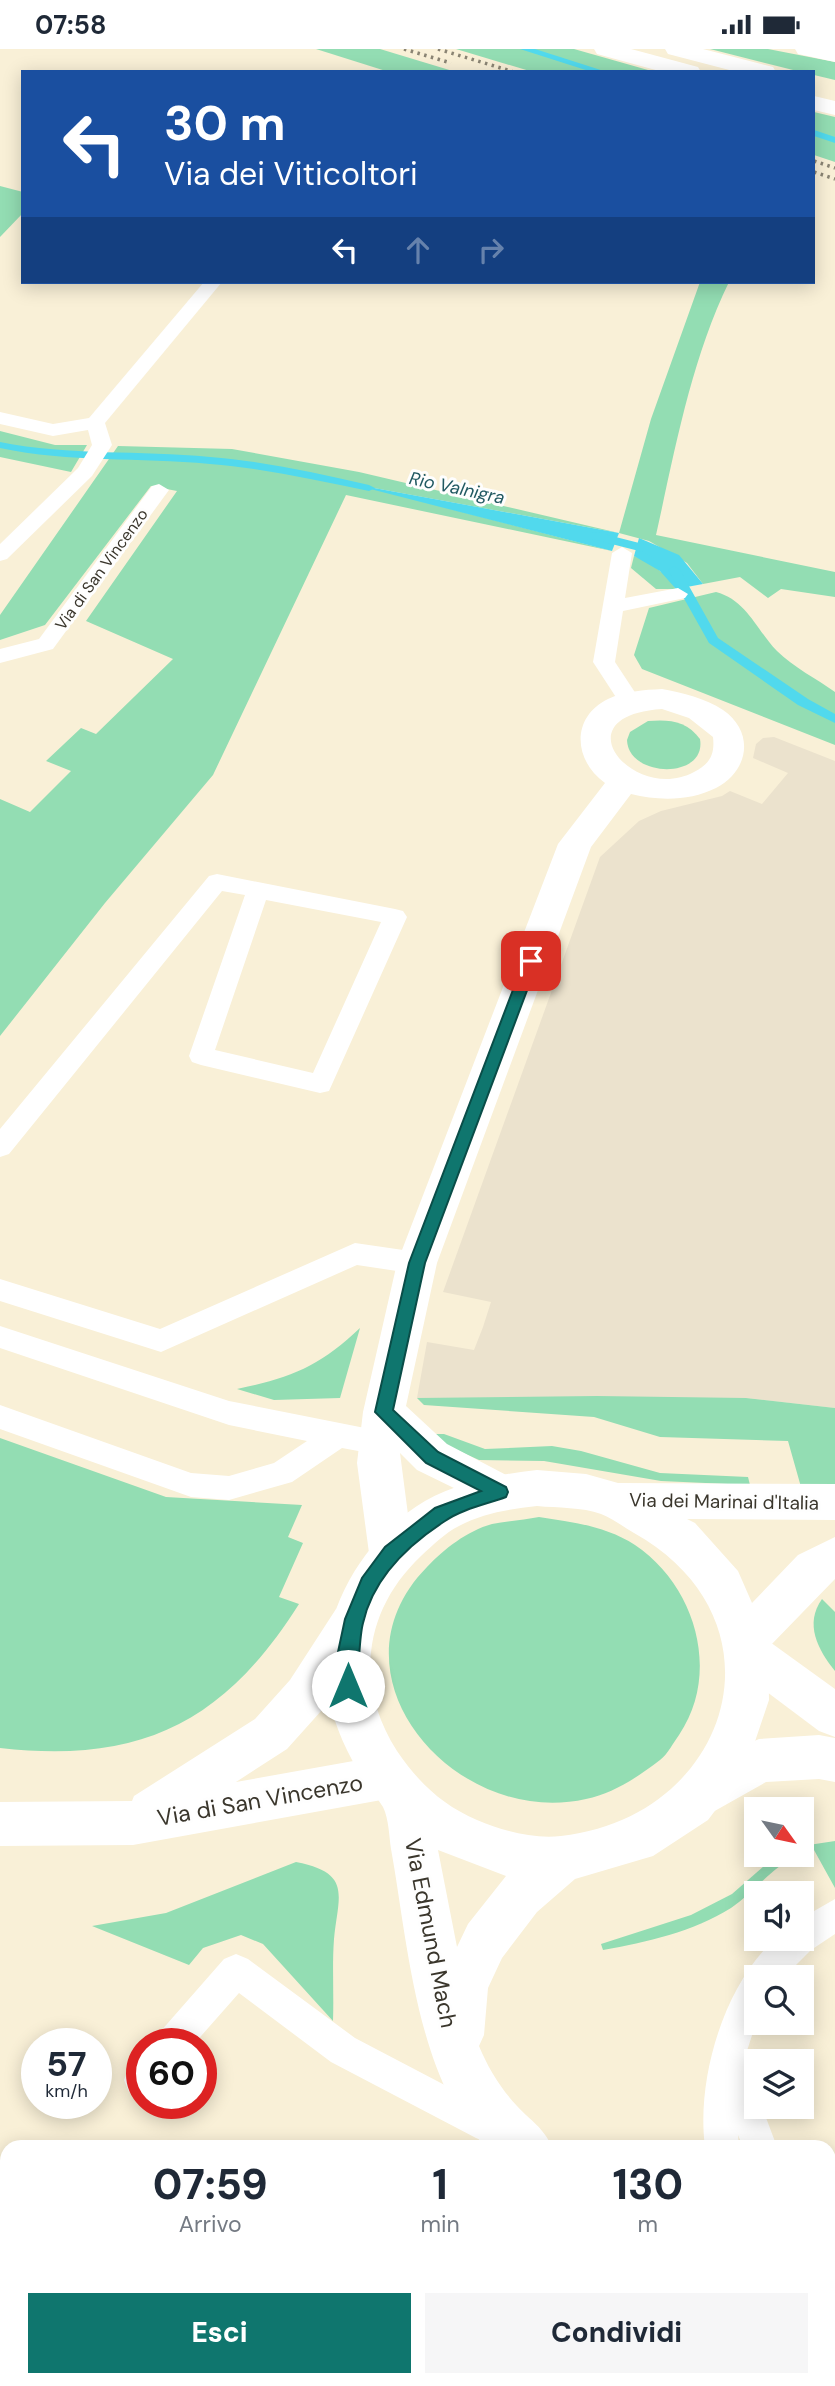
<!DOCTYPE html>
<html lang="it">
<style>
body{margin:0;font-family:"DM Sans",sans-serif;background:#f6f6f7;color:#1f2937;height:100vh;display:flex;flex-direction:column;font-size:26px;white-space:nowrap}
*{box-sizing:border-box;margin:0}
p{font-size:23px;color:#747a83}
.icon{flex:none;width:38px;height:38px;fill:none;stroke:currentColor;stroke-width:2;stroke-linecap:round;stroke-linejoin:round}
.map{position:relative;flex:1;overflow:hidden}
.drawer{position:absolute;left:0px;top:2091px;width:836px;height:247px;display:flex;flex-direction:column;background:#fff;border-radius:21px 21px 0 0;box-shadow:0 4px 18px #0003}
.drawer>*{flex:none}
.hud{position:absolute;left:21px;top:21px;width:794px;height:214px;border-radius:0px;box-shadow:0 4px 18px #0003;background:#1a4fa0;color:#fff;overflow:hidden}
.needle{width:46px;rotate:123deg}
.controls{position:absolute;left:744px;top:1748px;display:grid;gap:14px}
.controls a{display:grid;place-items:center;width:70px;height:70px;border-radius:0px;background:#fff;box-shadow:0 4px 18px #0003;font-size:35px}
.speed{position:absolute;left:21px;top:1979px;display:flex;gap:14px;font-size:35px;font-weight:700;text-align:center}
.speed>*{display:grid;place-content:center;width:91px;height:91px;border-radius:50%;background:#fff;box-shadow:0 4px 18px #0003;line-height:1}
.speed small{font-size:18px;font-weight:400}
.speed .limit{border:10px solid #d22;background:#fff;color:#111}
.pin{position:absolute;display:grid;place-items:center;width:60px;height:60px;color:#fff;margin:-30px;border-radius:14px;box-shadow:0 4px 10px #0006}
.me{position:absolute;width:77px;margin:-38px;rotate:0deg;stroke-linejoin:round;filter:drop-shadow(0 0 5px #0008)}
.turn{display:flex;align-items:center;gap:24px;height:147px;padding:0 28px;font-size:32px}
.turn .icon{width:91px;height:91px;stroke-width:2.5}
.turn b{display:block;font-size:49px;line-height:60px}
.lanes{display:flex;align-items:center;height:66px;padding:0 28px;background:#0003;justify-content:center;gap:35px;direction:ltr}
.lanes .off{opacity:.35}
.eta{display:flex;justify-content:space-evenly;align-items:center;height:119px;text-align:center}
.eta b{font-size:42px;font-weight:800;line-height:49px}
.action{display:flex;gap:14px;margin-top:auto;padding:14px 28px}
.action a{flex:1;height:80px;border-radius:0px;background:#0f766e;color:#fff;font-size:28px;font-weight:800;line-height:80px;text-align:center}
.action a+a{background:#f6f6f7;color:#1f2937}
.status{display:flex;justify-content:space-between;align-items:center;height:49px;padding:0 35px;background:#fff;direction:ltr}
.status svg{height:19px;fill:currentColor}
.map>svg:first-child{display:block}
.industrial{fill:#ebe2cd}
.green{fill:#93ddb3}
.water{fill:#51d9ed}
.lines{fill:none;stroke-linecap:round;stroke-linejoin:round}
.stream{fill:#51d9ed;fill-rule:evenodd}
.lane{fill:#fff;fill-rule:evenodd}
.street{fill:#fff;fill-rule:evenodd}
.secondary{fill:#fff;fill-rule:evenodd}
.primary{fill:#fff;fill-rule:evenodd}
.highway{fill:#fff;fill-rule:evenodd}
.rail{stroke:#8b8574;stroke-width:3.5;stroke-dasharray:2.5 4.5;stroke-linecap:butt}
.route{fill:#0f766e;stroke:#0a4d48;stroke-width:2}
.labels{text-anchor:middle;stroke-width:6;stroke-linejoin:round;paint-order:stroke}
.far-street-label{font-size:16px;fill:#3a362c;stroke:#fefefe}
.far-water-label{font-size:18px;font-style:italic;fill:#225a63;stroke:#fefefe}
.street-label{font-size:19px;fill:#3a362c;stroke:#fefefe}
.near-street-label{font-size:23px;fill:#3a362c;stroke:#fefefe}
</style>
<div class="status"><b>07:58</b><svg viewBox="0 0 49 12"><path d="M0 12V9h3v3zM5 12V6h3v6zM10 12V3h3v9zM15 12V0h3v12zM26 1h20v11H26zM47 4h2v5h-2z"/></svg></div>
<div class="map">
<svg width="835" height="2337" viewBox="0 0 835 2337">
<rect width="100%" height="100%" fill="#f9f0d7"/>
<!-- industrial -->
<polygon class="industrial" points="774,688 835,712 835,1359 746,1349 417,1349 427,1293 474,1301 483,1278 491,1253 443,1243 600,808 639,772 661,762 722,747 730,742 762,755 788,724 753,709 756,695 763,689"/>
<!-- green -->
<g class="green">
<polygon points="316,0 380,0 456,23 389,23"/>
<polygon points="456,0 574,0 655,23 533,23"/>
<polygon points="710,0 768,0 835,13 835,31 814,26 814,23 801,23"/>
<polygon points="814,63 835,68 835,113 814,106"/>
<polygon points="0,137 23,143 23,164 0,188"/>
<path d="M700 233H729C691 311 675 401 656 486L835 523V548L781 540 768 549 740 528 703 535 687 514 649 492 619 484 363 437 612 502 346 446 213 726 105 854 0 987V750L30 763 71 722 46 712 81 679 96 685 173 610 86 572 177 442 151 437 45 576 0 591V566L118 397 232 400 359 423 619 484 651 370Z"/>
<polygon points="0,382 55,396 87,396 71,423 0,408 0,398 27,402 0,394"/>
<path d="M634 507C652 514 666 524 676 540H656L631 519Z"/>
<path d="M716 543C747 551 757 582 777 602 793 618 817 630 835 643V696L642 620 634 606 649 559Z"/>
<path d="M648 672C669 670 687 672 700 690 707 731 628 729 627 691L630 683Z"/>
<path d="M360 1279 340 1349 274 1351 237 1340C291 1329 320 1317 360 1279Z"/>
<polygon points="597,1347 746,1349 835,1359 835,1439 801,1438 788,1392 660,1388 594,1368 424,1356 417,1349"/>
<polygon points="434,1385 444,1385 485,1400 552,1397 581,1402 660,1424 748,1428 750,1436 661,1432 544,1412 479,1411 441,1394"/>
<path d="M0 1389 166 1448 302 1456 288 1488 303 1494 279 1548 299 1555C224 1674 140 1715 0 1699Z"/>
<path d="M539 1468C572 1473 606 1477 635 1496 696 1537 721 1624 679 1686 673 1694 668 1705 660 1711 638 1728 614 1744 586 1750 456 1780 321 1626 427 1518 444 1500 467 1482 492 1475 507 1472 524 1471 539 1468Z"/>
<path d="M822 1550 835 1563V1622C818 1601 804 1575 822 1550Z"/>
<polygon points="835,1792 835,1839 814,1801 802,1805 802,1797"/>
<path d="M782 1806H799C772 1817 755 1843 731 1859 693 1883 647 1893 603 1901L601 1895 691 1866 732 1845 765 1816Z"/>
<path d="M296 1813C353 1824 338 1847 334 1890 332 1917 334 1945 333 1972L263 1895 241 1886 203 1899 189 1916 92 1877 166 1864Z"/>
<polygon points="0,2261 7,2267 7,2331 243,2331 250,2337 0,2337"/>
</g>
<!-- water -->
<g class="water">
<polygon points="347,434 619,484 612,502"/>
<polygon points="639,489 679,506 703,535 676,540 660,522 634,507"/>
</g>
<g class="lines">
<!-- stream -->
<g class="stream">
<polygon points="520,0 535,0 607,23 592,23"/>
<polygon points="814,81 835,88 835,94 814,87"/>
<path d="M0 393C70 407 139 401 210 408 263 412 316 424 369 436L375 439 369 442C316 431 263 419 210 415 139 408 70 414 0 399Z"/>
<polygon points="596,483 651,497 661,505 655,509 643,503 592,490 592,484"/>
<polygon points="674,517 680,521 718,589 808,650 835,665 835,674 798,656 709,594 668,521"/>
</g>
<!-- lane -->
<g class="lane">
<polygon points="204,233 222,233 105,374 112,396 92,427 7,510 0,512 0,495 78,419 92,396 88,381 53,387 0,375 0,363 53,375 89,369"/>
<polygon points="159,435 169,441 53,600 0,614 0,600 39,590 152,437"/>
<polygon points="622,498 632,504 625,549 678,539 688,545 685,549 623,562 615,613 642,654 631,661 623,659 593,613 612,504"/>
<path d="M217 825 395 860 403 862 407 868 329 1042 320 1044 201 1016 192 1013 189 1007 245 846 222 842 9 1105 0 1108V1080L209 827ZM266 851 381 873 313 1024 215 1001Z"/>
<polygon points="355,1194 417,1203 426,1206 430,1214 426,1222 417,1225 357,1216 161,1303 0,1252 0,1230 160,1280"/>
<polygon points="0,1277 229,1352 380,1382 390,1385 394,1394 390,1403 380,1406 342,1399 292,1433 229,1451 191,1448 0,1380 0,1356 191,1424 229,1427 274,1414 307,1392 229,1376 0,1299"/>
<path d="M835 1850V1885L811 1901 784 1928H756V1974L744 2011 756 2042V2058H762L777 2098H743L738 2086 739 2098H705C696 2030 724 1936 775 1890H802V1869Z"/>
<polygon points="236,1905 248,1910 355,1989 500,2065 505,2077 500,2089 488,2094 476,2089 331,2013 239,1944 194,1995 155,1995 160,1983 224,1910"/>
<polygon points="142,2013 142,2048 141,2048 129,2043 124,2031 129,2019"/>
<polygon points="830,2168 835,2170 835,2239 830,2237"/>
</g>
<!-- street -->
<g class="street">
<polygon points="795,0 835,0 835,13 798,5"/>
<path d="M662 640C683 644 705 649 723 661 755 683 749 722 716 739 690 752 659 752 631 745L591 798 437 1214 406 1357 447 1395 514 1430 520 1443 514 1456 499 1461 417 1421 400 1404 413 1504 406 1517 391 1523 376 1517 369 1504 357 1414 363 1363 397 1214 558 795 605 734C573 711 571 668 608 650 625 642 644 641 662 640ZM662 660 689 669 713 688C715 705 710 715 694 723 635 755 558 667 662 660Z"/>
</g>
<!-- secondary -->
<g class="secondary">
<polygon points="352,1554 368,1560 374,1574 322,1661 287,1700 236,1733 387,1706 403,1713 410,1728 403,1743 387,1750 133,1796 0,1797 0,1753 132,1752 134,1747 255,1670 290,1631 336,1560"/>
<polygon points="747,1582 763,1588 835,1640 835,1688 819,1682 731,1616 725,1602 731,1588"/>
<polygon points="819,1686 835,1689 835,1733 819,1730 766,1733 704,1768 688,1762 681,1746 688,1730 743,1697 759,1690"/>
</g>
<!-- primary -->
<g class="primary">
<path d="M537 1421 586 1425 618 1434 835 1435V1471L687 1470 695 1474 738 1522 752 1554 798 1506 835 1488V1530L768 1599 769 1651 745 1722 708 1771 653 1807 575 1830 537 1863 502 1909 488 1939 484 1986 479 1997C488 2019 501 2040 517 2057 531 2072 543 2078 552 2098H487C417 2037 407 1887 391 1800 389 1788 389 1770 383 1758 378 1750 370 1741 365 1733 349 1708 335 1679 329 1650 312 1575 360 1490 425 1452 459 1433 499 1425 537 1421ZM537 1457C558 1459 582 1458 601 1465 613 1470 624 1478 634 1484 791 1572 731 1768 561 1787 533 1790 503 1782 477 1771 442 1756 418 1733 397 1702 354 1635 364 1561 421 1507 433 1496 445 1484 459 1477 483 1464 510 1460 537 1457ZM438 1801 506 1827 468 1875 457 1898Z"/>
<polygon points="830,2285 835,2287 835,2337 820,2337 811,2331 830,2331"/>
</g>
<!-- highway -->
<g class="highway">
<polygon points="594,0 631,0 698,18 701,23 663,23 597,5"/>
<polygon points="665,0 703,0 773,18 776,23 737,23 668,5"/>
<polygon points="814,47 835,52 835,66 814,61"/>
</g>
<!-- rail -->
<g class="rail">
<polyline points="404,0 451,14"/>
<polyline points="438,0 514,23"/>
<polyline points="814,112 835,119"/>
<polyline points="814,123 835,130"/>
</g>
</g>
<!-- route -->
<path class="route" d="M531 906 538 912 425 1214 393 1361 438 1403 506 1438 508 1443 506 1448C487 1455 462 1460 445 1472 408 1496 373 1529 363 1574 358 1593 360 1630 354 1643L348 1645 341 1643 338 1603 345 1570 362 1529 385 1498 435 1459 481 1442 426 1414 375 1363 409 1214 524 912Z"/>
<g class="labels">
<!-- far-street labels -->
<g class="far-street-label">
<text transform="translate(101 520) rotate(-54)" y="6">Via di San Vincenzo</text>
</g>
<!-- far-water labels -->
<g class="far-water-label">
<text transform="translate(457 439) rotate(12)" y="6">Rio Valnigra</text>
</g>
<!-- street labels -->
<g class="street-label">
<text transform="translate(724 1452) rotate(1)" y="7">Via dei Marinai d'Italia</text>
</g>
<!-- near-street labels -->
<g class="near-street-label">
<text transform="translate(260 1751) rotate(-10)" y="8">Via di San Vincenzo</text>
<text transform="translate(431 1884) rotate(79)" y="8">Via Edmund Mach</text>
</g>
</g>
</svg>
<div class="controls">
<a><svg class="needle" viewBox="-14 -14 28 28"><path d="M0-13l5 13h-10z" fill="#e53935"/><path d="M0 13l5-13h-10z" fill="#747a83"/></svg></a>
<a><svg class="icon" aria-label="sound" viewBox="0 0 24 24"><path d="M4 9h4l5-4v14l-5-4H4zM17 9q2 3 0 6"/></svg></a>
<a><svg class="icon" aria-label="search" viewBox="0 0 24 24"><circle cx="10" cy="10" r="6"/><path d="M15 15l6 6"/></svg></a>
<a><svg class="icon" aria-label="layers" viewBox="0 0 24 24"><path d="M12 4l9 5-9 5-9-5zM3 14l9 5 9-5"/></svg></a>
</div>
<div class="speed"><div>57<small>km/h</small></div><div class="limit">60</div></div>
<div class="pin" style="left:531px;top:912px;background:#d93025"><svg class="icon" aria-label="arrive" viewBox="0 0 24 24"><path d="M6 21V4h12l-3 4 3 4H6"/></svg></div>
<svg class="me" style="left:348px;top:1637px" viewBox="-20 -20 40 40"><circle r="19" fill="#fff"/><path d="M0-13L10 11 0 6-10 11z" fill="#0f766e"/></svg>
<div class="hud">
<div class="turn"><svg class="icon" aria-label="left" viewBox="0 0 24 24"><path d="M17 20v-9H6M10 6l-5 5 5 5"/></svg><div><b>30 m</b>Via dei Viticoltori</div></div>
<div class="lanes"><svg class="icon" aria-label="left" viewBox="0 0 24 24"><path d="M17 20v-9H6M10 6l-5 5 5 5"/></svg><svg class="icon off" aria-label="ahead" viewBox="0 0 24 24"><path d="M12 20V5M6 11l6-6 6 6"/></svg><svg class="icon off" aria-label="right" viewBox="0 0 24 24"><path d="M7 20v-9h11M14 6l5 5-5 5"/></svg></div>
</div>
<section class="drawer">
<div class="eta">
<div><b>07:59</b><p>Arrivo</p></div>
<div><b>1</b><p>min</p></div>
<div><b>130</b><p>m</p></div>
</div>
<div class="action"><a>Esci</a><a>Condividi</a></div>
</section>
</div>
